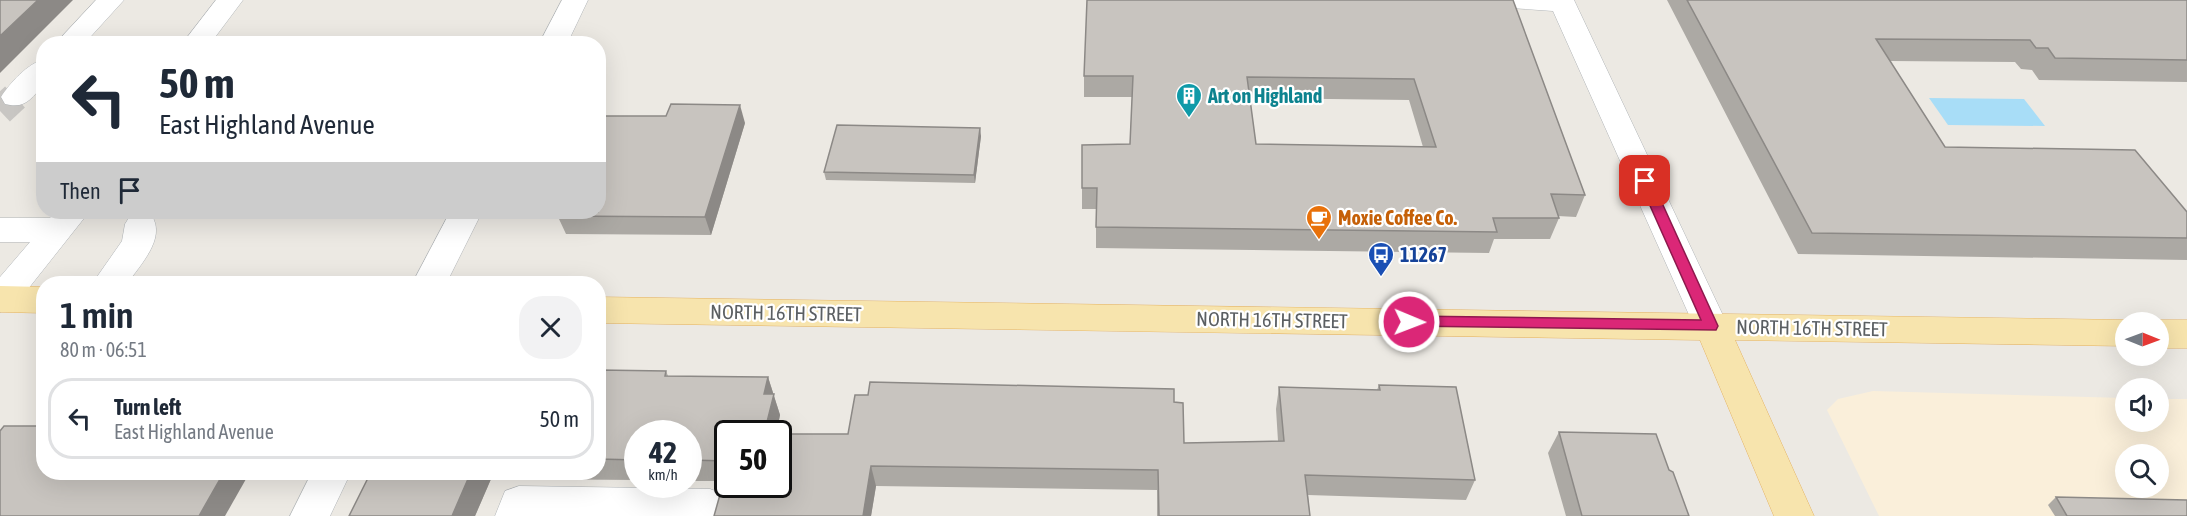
<!DOCTYPE html>
<meta charset="utf-8">
<style>
body{margin:0;font-family:"Asap Condensed",sans-serif;background:#f2f2f3;color:#1f2937;height:100vh;display:flex;flex-direction:column;font-size:22px;white-space:nowrap}
*{box-sizing:border-box;margin:0}
p{font-size:20px;color:#747a83}
.icon{flex:none;width:33px;height:33px;fill:none;stroke:currentColor;stroke-width:2;stroke-linecap:round;stroke-linejoin:round}
.map{position:relative;flex:1;overflow:hidden}
.panel{position:absolute;left:36px;top:276px;width:570px;height:204px;display:flex;flex-direction:column;background:#fff;border-radius:24px;box-shadow:0 6px 24px #0002}
.panel>*{flex:none}
.banner{position:absolute;left:36px;top:36px;width:570px;height:183px;border-radius:24px;box-shadow:0 6px 24px #0002;background:#fff;color:#1f2937;overflow:hidden}
.needle{width:39px;rotate:91deg}
.fabs{position:absolute;left:2115px;top:312px;display:grid;gap:12px}
.fabs a{display:grid;place-items:center;width:54px;height:54px;border-radius:50%;background:#fff;box-shadow:0 6px 24px #0002;font-size:30px}
.speed{position:absolute;left:624px;top:420px;display:flex;gap:12px;font-size:30px;font-weight:700;text-align:center}
.speed>*{display:grid;place-content:center;width:78px;height:78px;border-radius:50%;background:#fff;box-shadow:0 6px 24px #0002;line-height:1}
.speed small{font-size:15px;font-weight:400}
.speed .limit{border:3px solid #111;border-radius:9px;background:#fff;color:#111}
.pin{position:absolute;display:grid;place-items:center;width:51px;height:51px;color:#fff;margin:-26px;border-radius:12px;box-shadow:0 3px 9px #0006}
.me{position:absolute;width:66px;margin:-33px;rotate:91deg;stroke-linejoin:round;filter:drop-shadow(0 0 4px #0008)}
.turn{display:flex;align-items:center;gap:21px;height:126px;padding:0 24px;font-size:27px}
.turn .icon{width:78px;height:78px;stroke-width:2.5}
.turn b{display:block;font-size:42px;line-height:51px}
.then{display:flex;align-items:center;height:57px;padding:0 24px;background:#0003;gap:12px;font-size:22px}
.round{display:grid;place-items:center;flex:none;width:63px;height:63px;border-radius:24px;background:#f2f2f3}
.overview{display:flex;align-items:center;justify-content:space-between;height:102px;padding:0 24px}
h1{font-size:36px;font-weight:600;line-height:45px}
ul{padding:0;list-style:none}
li{display:flex;align-items:center;gap:18px;height:81px;margin:0 12px 9px;padding:0 12px;border:3px solid #e0e1e3;border-radius:24px}
li div{flex:1}
li b{display:block;font-size:22px}
li em{font-style:normal}
.map>svg:first-child{display:block}
.commercial{fill:#faefda;fill-rule:evenodd}
.water{fill:#a8ddf7}
.lines{fill:none;stroke-linecap:round;stroke-linejoin:round}
.minor-tunnel{stroke:#c8c6c3;stroke-width:29;stroke-dasharray:29 15;stroke-linecap:butt}
.minor-casing{stroke:#b0b4b7;stroke-width:1}
.major-casing{stroke:#e4b364;stroke-width:1}
.minor{fill:#fff;fill-rule:evenodd}
.major{fill:#f7e4ad;fill-rule:evenodd}
.wall{fill:#aca9a4;fill-rule:evenodd}
.shaded-wall{fill:#8c8986}
.building{fill:#c8c4bf;stroke:#8c8986;stroke-width:1.5;fill-rule:evenodd}
.route{fill:#db2777;stroke:#8e194d;stroke-width:1.5}
.labels{text-anchor:middle;stroke-width:4.5;stroke-linejoin:round;paint-order:stroke}
.culture-label{font-size:20px;font-weight:bold;fill:#0d838f;stroke:#fff;text-anchor:start}
.food-label{font-size:20px;font-weight:bold;fill:#c56008;stroke:#fff;text-anchor:start}
.transit-label{font-size:20px;font-weight:bold;fill:#164399;stroke:#fff;text-anchor:start}
.street-label{font-size:20px;fill:#5b5f62;stroke:#fff}
</style>
<div class="map">
<svg width="2187" height="516" viewBox="0 0 2187 516">
<rect width="100%" height="100%" fill="#ece9e3"/>
<!-- commercial -->
<path class="commercial" d="M1873 391 2125 398 2126 422H2158L2159 399H2187V516H1879L1827 410 1838 399ZM2126 454H2158V488H2126Z"/>
<!-- water -->
<polygon class="water" points="1929,98 2024,99 2045,126 1948,125"/>
<g class="lines">
<!-- minor-tunnel -->
<polyline class="minor-tunnel" points="0,111 15,97"/>
<defs>
<g id="minor">
<polygon points="96,0 124,0 84,44 55,44"/>
<polygon points="216,0 243,0 210,44 182,44"/>
<polygon points="562,0 588,0 567,44 539,44"/>
<polygon points="1508,0 1574,0 1728,326 1723,335 1711,339 1699,335 1694,326 1553,11 1511,8 1507,2"/>
<path d="M44 59V85C30 99 26 109 5 104L1 97C10 83 27 64 44 59Z"/>
<polygon points="55,212 89,212 13,308 0,312 0,277 30,242 0,242 0,218 50,218"/>
<polygon points="450,212 482,212 446,284 412,284"/>
<path d="M141 213 152 216C166 239 140 265 127 284H92L122 241 125 224 130 216Z"/>
<polygon points="312,472 351,472 330,516 290,516"/>
<polygon points="519,486 710,489 724,494 730,506 727,516 495,516 505,491"/>
</g>
<g id="major">
<polygon points="0,286 44,287 44,313 0,312"/>
<polygon points="598,297 2126,320 2135,322 2126,322 2126,346 1735,340 1814,516 1774,516 1700,340 598,323"/>
<polygon points="2158,320 2187,320 2187,348 2158,348 2158,322 2152,322"/>
</g>
</defs>
<!-- minor casing -->
<use href="#minor" class="minor-casing"/>
<!-- major casing -->
<use href="#major" class="major-casing"/>
<!-- minor -->
<use href="#minor" class="minor"/>
<!-- major -->
<use href="#major" class="major"/>
</g>
<!-- wall -->
<g class="wall">
<path d="M1513 0 1585 195 1576 217 1558 216 1559 218 1550 239H1494L1489 253 1096 248V209H1082V188L1130 144 1132 97H1084V76ZM1250 98 1409 100 1423 147 1256 144Z"/>
<polygon points="1667,0 2187,0 2187,82 2039,80 2032,70 2021,69 2015,62 1890,61 1945,147 2187,212 2187,260 1798,254"/>
<polygon points="745,123 711,235 566,234 559,219 544,219 540,212 598,212"/>
<polygon points="981,136 975,183 826,180 824,172"/>
<polygon points="598,370 666,371 668,376 768,377 780,415 776,434 728,434 728,484 778,484 778,434 848,434 855,395 868,395 870,382 1174,389 1174,402 1183,403 1184,443 1278,441 1276,409 1279,387 1377,390 1379,385 1456,387 1475,480 1466,500 1308,495 1310,516 1157,516 1157,490 876,486 871,516 714,516 724,481 688,481 688,434 638,434 638,480 491,479 475,516 349,516 371,472 598,472"/>
<polygon points="1559,432 1669,470 1689,516 1566,516 1548,453"/>
<polygon points="2056,497 2187,516 2055,516 2048,505"/>
</g>
<!-- shaded-wall -->
<g class="shaded-wall">
<polygon points="38,0 73,0 0,73 0,36"/>
<polygon points="740,105 745,123 711,235 705,217"/>
<polygon points="980,128 981,136 975,183 974,175"/>
<polygon points="768,377 780,415 776,434 764,434 764,394"/>
<polygon points="871,466 876,486 871,516 863,516"/>
<polygon points="224,472 250,472 225,516 199,516"/>
<polygon points="471,472 487,472 491,479 475,516 452,516"/>
</g>
<!-- building -->
<g class="building">
<polygon points="0,0 38,0 0,36"/>
<path d="M1087 0H1513L1585 195 1551 194 1559 218H1493L1497 232 1096 227 1097 188H1082V145L1130 144 1133 76H1084ZM1247 77 1414 79 1436 147 1256 144Z"/>
<polygon points="1687,0 2187,0 2187,60 2055,58 2048,48 2036,48 2030,40 1876,39 1945,147 2135,150 2187,212 2187,238 1812,233"/>
<polygon points="671,104 740,105 705,217 558,216 560,212 598,212 598,116 666,116"/>
<polygon points="837,125 980,128 974,175 824,172"/>
<polygon points="598,370 666,371 665,376 768,377 764,394 774,394 764,434 728,434 728,461 688,460 688,434 638,434 638,460 598,459"/>
<polygon points="870,382 1174,389 1174,402 1183,403 1184,443 1284,441 1279,387 1380,390 1379,385 1456,387 1475,480 1305,475 1310,516 1159,516 1158,470 871,466 863,516 714,516 728,466 728,484 778,484 778,434 848,434 855,395 868,395"/>
<polygon points="4,426 44,426 44,472 224,472 199,516 0,516 0,431"/>
<polygon points="1559,432 1656,434 1669,470 1673,472 1689,516 1582,516"/>
<polygon points="371,472 471,472 452,516 349,516"/>
<polygon points="2056,497 2187,500 2187,516 2067,516"/>
</g>
<!-- route -->
<polygon class="route" points="1645,177 1652,181 1718,326 1716,330 1404,326 1402,322 1404,318 1409,316 1701,320 1639,181"/>
<!-- icons -->
<defs>
<symbol id="building-pin" viewBox="-11 -11 22 30"><path d="M0 17L-7.5 6A9.5 9.5 0 1 1 7.5 6Z" fill="#0f9aa8" stroke="#fff"/><path d="M-4-6H4V6H1V3H-1V6H-4ZM-2.5-4.3h1.7v1.8h-1.7ZM.8-4.3h1.7v1.8H.8ZM-2.5-1h1.7V.8h-1.7ZM.8-1h1.7V.8H.8Z" fill="#fff"/></symbol>
<symbol id="cafe-pin" viewBox="-11 -11 22 30"><path d="M0 17L-7.5 6A9.5 9.5 0 1 1 7.5 6Z" fill="#e8710a" stroke="#fff"/><path d="M-5.5-4.5H6V0H3Q3 3.5 0 3.5H-2.5Q-5.5 3.5-5.5 0ZM3-3.2v2h1.7v-2ZM-6 4.5H4V6H-6Z" fill="#fff"/></symbol>
<symbol id="bus-pin" viewBox="-11 -11 22 30"><path d="M0 17L-7.5 6A9.5 9.5 0 1 1 7.5 6Z" fill="#1a4fb4" stroke="#fff"/><path d="M-5-6H5V4H4V6H2V4H-2V6H-4V4H-5ZM-3.5-4V0h7V-4ZM-3.5 1.2v1.5H-2V1.2ZM2 1.2v1.5H3.5V1.2Z" fill="#fff"/></symbol>
</defs>
<g fill-rule="evenodd">
<use href="#building-pin" x="1174" y="81" width="30" height="40"/>
<use href="#cafe-pin" x="1304" y="203" width="30" height="40"/>
<use href="#bus-pin" x="1366" y="240" width="30" height="40"/>
</g>
<g class="labels">
<!-- culture labels -->
<g class="culture-label">
<text x="1208" y="103">Art on Highland</text>
</g>
<!-- food labels -->
<g class="food-label">
<text x="1338" y="225">Moxie Coffee Co.</text>
</g>
<!-- transit labels -->
<g class="transit-label">
<text x="1400" y="262">11267</text>
</g>
<!-- street labels -->
<g class="street-label">
<text transform="translate(786 313) rotate(1)" y="7">NORTH 16TH STREET</text>
<text transform="translate(1272 320) rotate(1)" y="7">NORTH 16TH STREET</text>
<text transform="translate(1812 328) rotate(1)" y="7">NORTH 16TH STREET</text>
</g>
</g>
</svg>
<div class="fabs">
<a><svg class="needle" viewBox="-14 -14 28 28"><path d="M0-13l5 13h-10z" fill="#e53935"/><path d="M0 13l5-13h-10z" fill="#747a83"/></svg></a>
<a><svg class="icon" aria-label="sound" viewBox="0 0 24 24"><path d="M4 9h4l5-4v14l-5-4H4zM17 9q2 3 0 6"/></svg></a>
<a><svg class="icon" aria-label="search" viewBox="0 0 24 24"><circle cx="10" cy="10" r="6"/><path d="M15 15l6 6"/></svg></a>
</div>
<div class="speed"><div>42<small>km/h</small></div><div class="limit">50</div></div>
<div class="pin" style="left:1645px;top:181px;background:#d93025"><svg class="icon" aria-label="arrive" viewBox="0 0 24 24"><path d="M6 21V4h12l-3 4 3 4H6"/></svg></div>
<svg class="me" style="left:1409px;top:322px" viewBox="-20 -20 40 40"><circle r="17" fill="#db2777" stroke="#fff" stroke-width="3"/><path d="M0-11L8 9 0 5-8 9z" fill="#fff"/></svg>
<div class="banner">
<div class="turn"><svg class="icon" aria-label="left" viewBox="0 0 24 24"><path d="M17 20v-9H6M10 6l-5 5 5 5"/></svg><div><b>50 m</b>East Highland Avenue</div></div>
<div class="then">Then<svg class="icon" aria-label="arrive" viewBox="0 0 24 24"><path d="M6 21V4h12l-3 4 3 4H6"/></svg></div>
</div>
<section class="panel">
<div class="overview"><div><h1>1 min</h1><p>80 m · 06:51</p></div><a class="round"><svg class="icon" aria-label="close" viewBox="0 0 24 24"><path d="M6 6l12 12M18 6L6 18"/></svg></a></div>
<ul>
<li><svg class="icon" aria-label="left" viewBox="0 0 24 24"><path d="M17 20v-9H6M10 6l-5 5 5 5"/></svg><div><b>Turn left</b><p>East Highland Avenue</p></div><em>50 m</em></li>
</ul>
</section>
</div>
